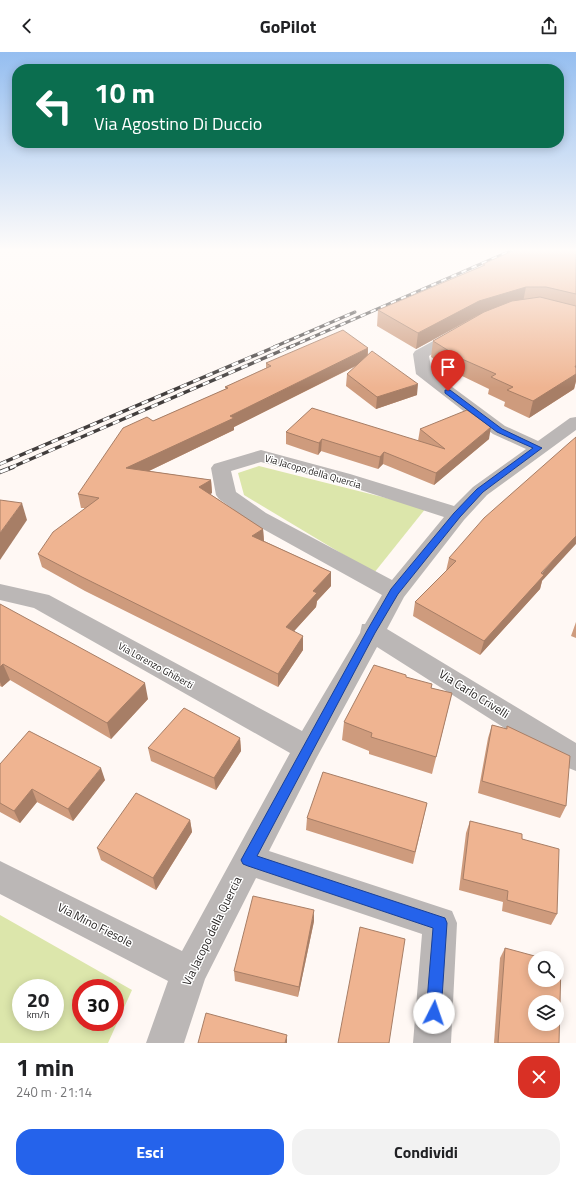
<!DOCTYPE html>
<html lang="it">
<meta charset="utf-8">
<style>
body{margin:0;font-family:"Titillium Web",sans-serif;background:#f2f2f2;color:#202124;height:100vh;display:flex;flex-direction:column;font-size:15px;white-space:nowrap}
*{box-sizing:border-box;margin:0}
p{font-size:13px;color:#757577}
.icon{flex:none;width:22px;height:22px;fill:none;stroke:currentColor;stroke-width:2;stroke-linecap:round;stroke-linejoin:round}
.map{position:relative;height:991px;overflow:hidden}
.details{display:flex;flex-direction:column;background:#fff;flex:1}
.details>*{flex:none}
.guide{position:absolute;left:12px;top:12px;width:552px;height:84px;border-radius:16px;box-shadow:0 2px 10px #0003;background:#0b6e4f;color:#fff;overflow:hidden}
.tools{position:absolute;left:528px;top:899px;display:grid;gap:8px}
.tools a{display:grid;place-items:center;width:36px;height:36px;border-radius:50%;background:#fff;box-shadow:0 2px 10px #0003;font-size:20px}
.speed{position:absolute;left:12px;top:927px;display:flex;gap:8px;font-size:20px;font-weight:700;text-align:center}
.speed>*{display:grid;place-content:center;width:52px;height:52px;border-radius:50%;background:#fff;box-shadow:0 2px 10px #0003;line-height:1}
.speed small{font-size:10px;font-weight:400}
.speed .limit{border:6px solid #d22;background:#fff;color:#111}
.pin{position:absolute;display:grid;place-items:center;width:34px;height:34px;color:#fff;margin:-41px -17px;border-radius:50% 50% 50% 0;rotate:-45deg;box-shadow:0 0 4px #0007}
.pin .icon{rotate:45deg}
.me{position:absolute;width:44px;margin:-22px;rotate:4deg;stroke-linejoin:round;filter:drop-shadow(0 0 3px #0008)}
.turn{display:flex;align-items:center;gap:14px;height:84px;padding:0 16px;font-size:18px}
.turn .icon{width:52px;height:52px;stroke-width:2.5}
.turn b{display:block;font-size:28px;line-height:34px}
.round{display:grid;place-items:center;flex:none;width:42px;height:42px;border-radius:16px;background:#f2f2f2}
.summary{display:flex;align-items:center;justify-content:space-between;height:68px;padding:0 16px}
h1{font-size:24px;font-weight:700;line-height:30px}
.action{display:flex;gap:8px;margin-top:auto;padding:8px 16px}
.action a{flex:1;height:46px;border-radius:16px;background:#2563eb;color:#fff;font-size:16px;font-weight:700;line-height:46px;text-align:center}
.action a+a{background:#f2f2f2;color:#202124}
header{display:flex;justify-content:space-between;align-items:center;height:52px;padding:0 16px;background:#fff;font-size:18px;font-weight:700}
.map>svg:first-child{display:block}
.green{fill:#dce6ab;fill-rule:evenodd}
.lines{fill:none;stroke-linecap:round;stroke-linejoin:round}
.minor{fill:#bbb7b6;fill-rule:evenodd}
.rail-far2-casing{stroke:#423e3d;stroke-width:3}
.rail-far1-casing{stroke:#423e3d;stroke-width:3.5}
.rail-casing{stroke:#423e3d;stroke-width:4.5}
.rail-far2{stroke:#fff;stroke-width:2;stroke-dasharray:5.5;stroke-linecap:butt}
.rail-far1{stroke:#fff;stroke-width:2.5;stroke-dasharray:7;stroke-linecap:butt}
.rail{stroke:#fff;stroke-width:3;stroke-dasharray:9;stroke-linecap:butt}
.wall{fill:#ce9b7d}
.shaded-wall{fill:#a77e66}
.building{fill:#efb491;stroke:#a77e66;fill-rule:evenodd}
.route{fill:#2563eb;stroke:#184099}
.labels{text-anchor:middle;stroke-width:3;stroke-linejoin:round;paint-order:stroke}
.street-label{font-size:10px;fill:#201d1c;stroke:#fff}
.near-street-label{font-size:12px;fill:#201d1c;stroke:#fff}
</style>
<header><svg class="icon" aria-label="back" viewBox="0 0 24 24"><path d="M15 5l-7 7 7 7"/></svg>GoPilot<svg class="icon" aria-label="share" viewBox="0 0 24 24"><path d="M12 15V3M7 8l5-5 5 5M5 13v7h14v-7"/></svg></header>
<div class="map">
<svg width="576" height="991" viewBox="0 0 576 991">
<rect width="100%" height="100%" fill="#fff8f4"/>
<!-- green -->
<g class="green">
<polygon points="259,414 426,456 374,521 244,443 238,421"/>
<path d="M0 863 132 938 108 991H0ZM21 936H55V970H21ZM81 936H115V970H81Z"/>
</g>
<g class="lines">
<!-- minor -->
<path class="minor" d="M457 276 462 278 465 281 462 284 429 304 432 320 505 374 538 389 570 366 576 365V378L487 443 464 468 404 545 387 577 576 691V719L566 715 377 595 317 705 269 799 452 859 457 871 451 991H413L422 882 256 826 205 927 184 991H146L168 929 0 842V809L182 899 290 701 34 556 0 548V532L49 543 302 679 360 581 362 572H365L382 543 252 471 219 447 216 443 211 416 214 412 261 398 350 422 454 454 473 435 526 397 493 382 416 322 413 302 415 299ZM261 410 336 430 444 465 392 528 266 461 236 440 231 419Z"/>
<defs>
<g id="rail-far2">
<polyline points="274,295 355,260"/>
<polyline points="290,295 515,197"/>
</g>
<g id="rail-far1">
<polyline points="0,412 277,294"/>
<polyline points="10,416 292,294"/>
</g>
<polyline id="rail" points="0,420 13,415"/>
</defs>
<!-- rail-far2 casing -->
<use href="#rail-far2" class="rail-far2-casing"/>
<!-- rail-far1 casing -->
<use href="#rail-far1" class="rail-far1-casing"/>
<!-- rail casing -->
<use href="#rail" class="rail-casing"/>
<!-- rail-far2 -->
<use href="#rail-far2" class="rail-far2"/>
<!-- rail-far1 -->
<use href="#rail-far1" class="rail-far1"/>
<!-- rail -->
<use href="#rail" class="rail"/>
</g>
<!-- wall -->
<g class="wall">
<polygon points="576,197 576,329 574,337 529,366 504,354 505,350 488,342 489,337 460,323 431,305 433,289 470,268 416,297 377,274 378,258 482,214 483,212"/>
<polygon points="368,296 368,303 417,343 376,357 346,334 347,322 358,313 234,375 234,378 149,419 211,428 212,441 210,442 263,477 264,489 331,520 331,534 317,549 316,555 294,579 303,598 278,635 85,539 42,515 38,502 85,456 81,456 78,442 153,369 226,337 225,335 266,316 266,311"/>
<polygon points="420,377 489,387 434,433 383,412 378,417 321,399 318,403 286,392 286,380 418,389"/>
<polygon points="449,506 542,529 540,537 480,603 413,564 415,550 446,519"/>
<polygon points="0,552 148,647 111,687 10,628 2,635 0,634"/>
<polygon points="576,570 576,586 571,584"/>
<polygon points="406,625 431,636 452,641 432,722 369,702 369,699 342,688 344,670"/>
<polygon points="492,673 506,677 507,674 566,754 560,766 478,741 488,686"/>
<polygon points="240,686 241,699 216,738 151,709 148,696"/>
<polygon points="0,712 105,728 73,769 37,750 20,771 0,760"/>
<polygon points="427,751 413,812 306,778 307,766"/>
<polygon points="190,768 192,780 156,838 101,808 97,796"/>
<polygon points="470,769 557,862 551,873 502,859 503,850 459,838 466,781"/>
<polygon points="314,869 298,945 235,929 234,919"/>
<polygon points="505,896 559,991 494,991 500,906"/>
</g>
<!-- shaded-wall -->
<g class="shaded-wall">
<polygon points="526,235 523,250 476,264 416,297 418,281 479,249"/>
<polygon points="368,296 367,308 234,375 234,378 128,429 126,416 230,364"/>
<polygon points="576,314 576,329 574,337 529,366 533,349"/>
<polygon points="418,332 417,343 376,357 377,345"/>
<polygon points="491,375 489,387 434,433 436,421"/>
<polygon points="322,387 321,399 318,403 319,391"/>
<polygon points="384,400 383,412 378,417 380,405"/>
<polygon points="211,428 212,441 200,448 199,435"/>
<polygon points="22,451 27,468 0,508 0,481"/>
<polygon points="263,477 264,490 252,484"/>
<polygon points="576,481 576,492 542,529 540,537 480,603 484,589"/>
<polygon points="331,520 331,534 317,549 316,555 286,588 286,575 313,539"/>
<polygon points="303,584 303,598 278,635 278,622"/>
<polygon points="3,612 10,628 2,635 0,630 0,615"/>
<polygon points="145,631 148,647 111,687 107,671"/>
<polygon points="240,686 241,699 216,738 214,726"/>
<polygon points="101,716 105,728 73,769 68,757"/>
<polygon points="32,737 37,750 20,771 14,759"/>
<polygon points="190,768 192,780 156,838 153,826"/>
<polygon points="314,858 314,869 298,945 299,935"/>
<polygon points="287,983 287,991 285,991"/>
</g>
<!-- building -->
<g class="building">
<polygon points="517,197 576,197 576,242 546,235 526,235 479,249 418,281 378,258 485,213 483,212"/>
<polygon points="540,245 576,254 576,314 575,314 576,316 576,322 533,349 507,338 513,335 491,325 496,322 462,307 433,289 484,260 512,249"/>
<polygon points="343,278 368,296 230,364 234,366 126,416 211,428 199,435 263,477 252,484 331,520 313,539 317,541 286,575 303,584 278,622 82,525 38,502 53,480 99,446 78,442 123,376 147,365 153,369 228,336 225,335 271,314 266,311"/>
<polygon points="372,299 418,332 377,345 347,322"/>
<polygon points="312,356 445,397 420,377 467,358 491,375 436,421 384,400 380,405 322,387 319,391 286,380"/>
<polygon points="576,385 576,484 541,521 544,523 484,589 415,550 456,509 449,506 484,466 569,391"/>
<polygon points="0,448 22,451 0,481"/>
<polygon points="0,552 145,631 107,671 3,612 0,615"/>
<polygon points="374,613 406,623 406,625 432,632 431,636 452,641 436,705 371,685 372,681 344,670"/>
<polygon points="184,656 240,686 214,726 148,696"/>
<polygon points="492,673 507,677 507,674 570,704 566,754 482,729"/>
<polygon points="29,679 101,716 68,757 32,737 14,759 0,751 0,712"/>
<polygon points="323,720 427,751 415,800 307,766"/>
<polygon points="136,741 190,768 153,826 97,796"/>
<polygon points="470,769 522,782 522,787 559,797 557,862 507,848 508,839 463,827"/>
<polygon points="253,844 314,858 299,935 234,919"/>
<polygon points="360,875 405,887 389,991 338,991"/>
<path d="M505 896 542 906H535V928H557V910L561 911 559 991H498ZM535 950H557V972H535Z"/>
<polygon points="206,961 287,983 285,991 198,991"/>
</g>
<!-- sky -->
<linearGradient id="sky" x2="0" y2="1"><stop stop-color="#95bef0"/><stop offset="0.59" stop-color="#fffcfa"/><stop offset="1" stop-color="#fffcfa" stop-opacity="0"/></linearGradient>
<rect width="576" height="336" fill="url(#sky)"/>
<!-- route -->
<polygon class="route" points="445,338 450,338 502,377 542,396 483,440 460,465 398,542 375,581 257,804 445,866 447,871 441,961 439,966 434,969 428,966 426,961 433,876 248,814 243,812 241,808 368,577 391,537 454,461 477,437 533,396 497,380 445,341"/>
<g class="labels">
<!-- street labels -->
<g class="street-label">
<text transform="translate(313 419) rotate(16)" y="4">Via Jacopo della Quercia</text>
<text transform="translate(156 613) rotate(29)" y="4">Via Lorenzo Ghiberti</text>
</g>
<!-- near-street labels -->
<g class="near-street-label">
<text transform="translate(474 642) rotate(32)" y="4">Via Carlo Crivelli</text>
<text transform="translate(95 873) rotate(27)" y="4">Via Mino Fiesole</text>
<text transform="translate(212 879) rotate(-64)" y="4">Via Jacopo della Quercia</text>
</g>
</g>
</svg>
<div class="tools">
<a><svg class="icon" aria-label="search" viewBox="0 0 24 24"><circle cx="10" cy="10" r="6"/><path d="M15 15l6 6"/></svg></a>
<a><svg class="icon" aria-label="layers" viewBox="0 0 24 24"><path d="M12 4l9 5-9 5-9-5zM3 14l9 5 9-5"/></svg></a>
</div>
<div class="speed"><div>20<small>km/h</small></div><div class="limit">30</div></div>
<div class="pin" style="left:448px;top:339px;background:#d93025"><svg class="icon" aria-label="arrive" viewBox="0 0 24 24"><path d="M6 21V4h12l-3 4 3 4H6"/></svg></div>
<svg class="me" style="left:434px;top:961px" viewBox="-20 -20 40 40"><circle r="19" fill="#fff"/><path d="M0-13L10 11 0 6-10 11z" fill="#2563eb"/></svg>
<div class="guide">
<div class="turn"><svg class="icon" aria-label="left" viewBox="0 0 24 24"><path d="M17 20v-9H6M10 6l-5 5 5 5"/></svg><div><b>10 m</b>Via Agostino Di Duccio</div></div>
</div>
</div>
<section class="details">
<div class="summary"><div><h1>1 min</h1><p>240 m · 21:14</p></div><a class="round" style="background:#d93025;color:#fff"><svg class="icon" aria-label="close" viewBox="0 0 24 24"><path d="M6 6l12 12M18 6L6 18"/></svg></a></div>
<div class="action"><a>Esci</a><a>Condividi</a></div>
</section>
